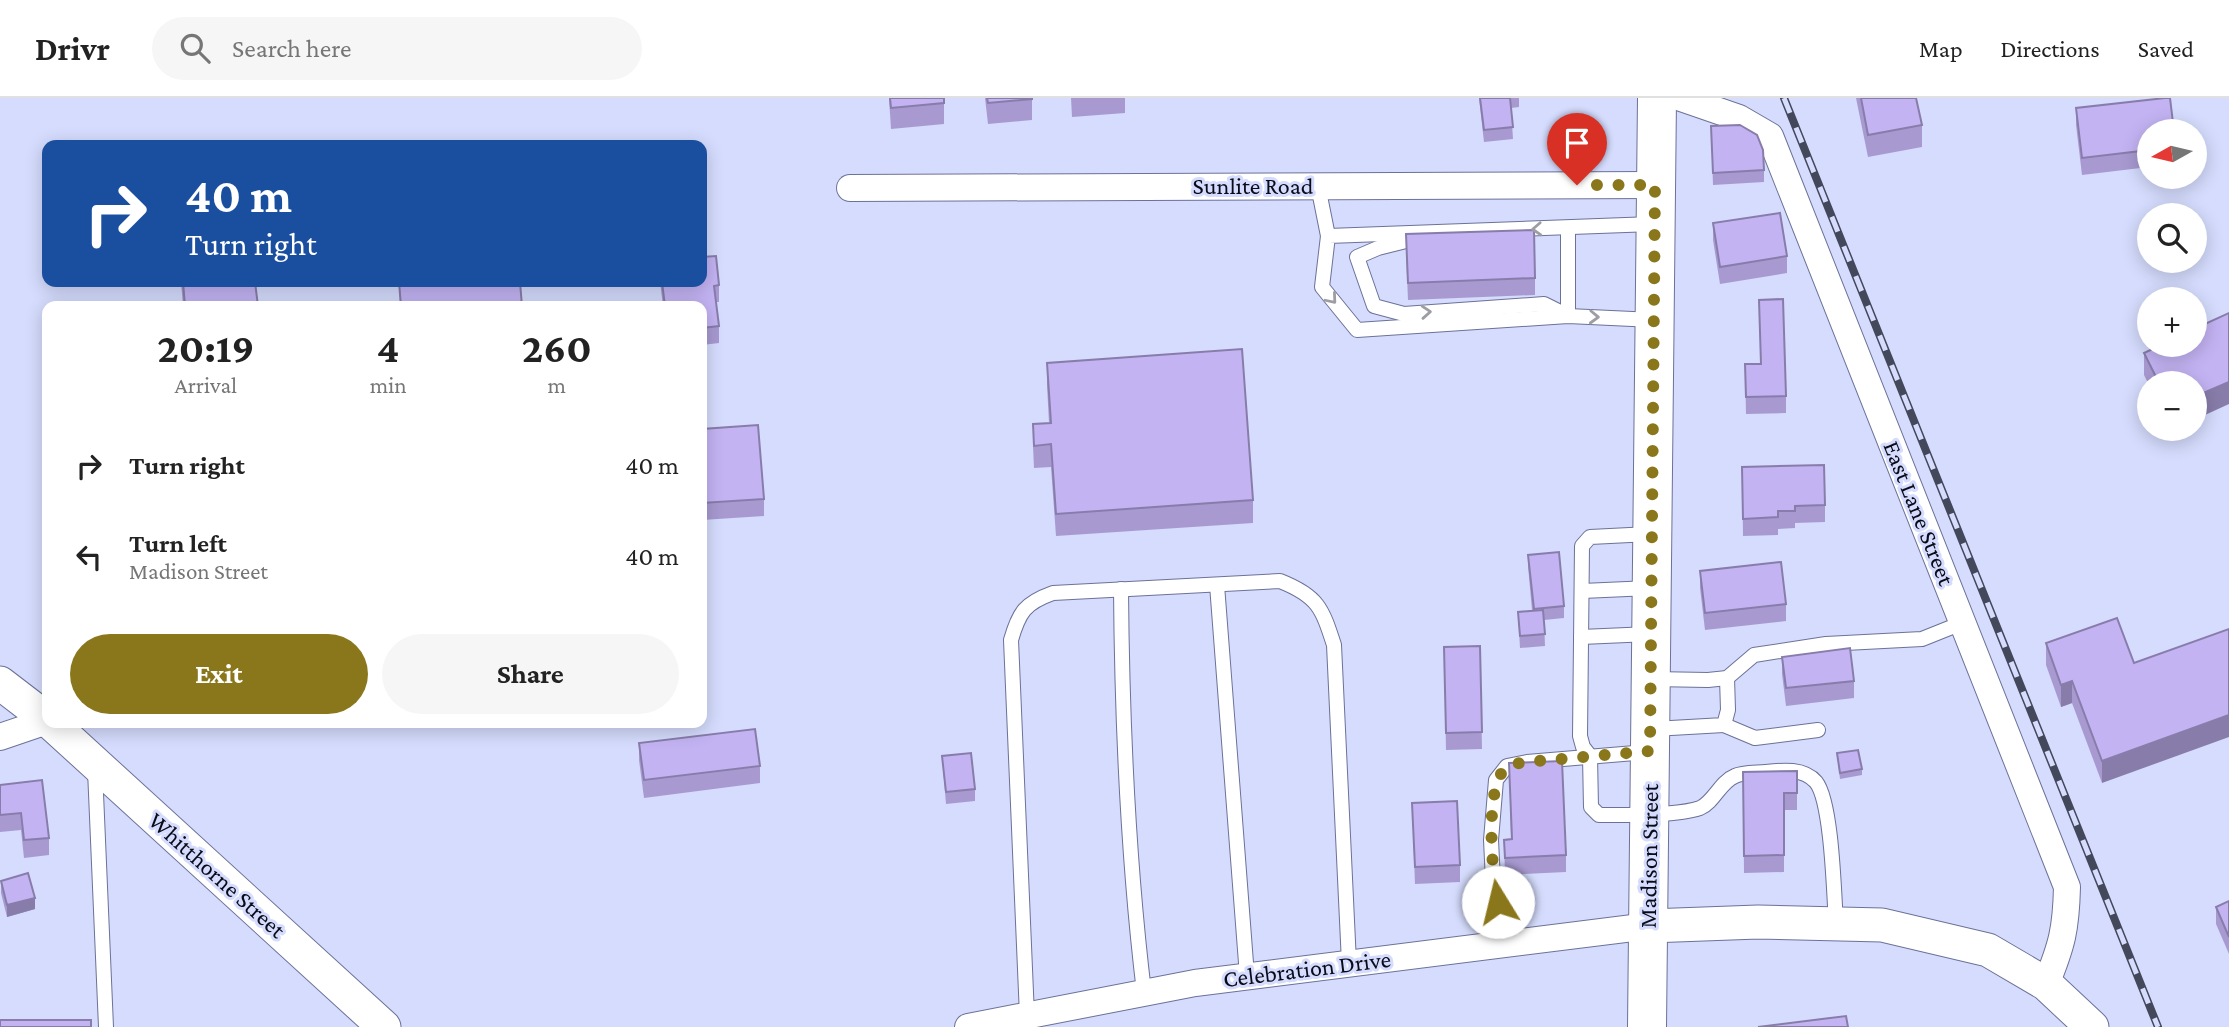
<!DOCTYPE html>
<meta charset="utf-8">
<style>
body{margin:0;font-family:"Crimson Pro",serif;background:#f6f6f6;color:#222;height:100vh;display:flex;flex-direction:column;font-size:26px;white-space:nowrap}
*{box-sizing:border-box;margin:0}
p{font-size:23px;color:#767676}
.icon{flex:none;width:38px;height:38px;fill:none;stroke:currentColor;stroke-width:2;stroke-linecap:round;stroke-linejoin:round}
.map{position:relative;flex:1;overflow:hidden}
.sheet{position:absolute;left:42px;top:203px;width:665px;height:427px;display:flex;flex-direction:column;background:#fff;border-radius:14px;box-shadow:0 4px 18px #0003}
.sheet>*{flex:none}
.top-card{position:absolute;left:42px;top:42px;width:665px;height:147px;border-radius:14px;box-shadow:0 4px 18px #0003;background:#1a4fa0;color:#fff;overflow:hidden}
.needle{width:46px;rotate:262deg}
.buttons{position:absolute;left:2137px;top:21px;display:grid;gap:14px}
.buttons a{display:grid;place-items:center;width:70px;height:70px;border-radius:50%;background:#fff;box-shadow:0 4px 18px #0003;font-size:35px}
.pin{position:absolute;display:grid;place-items:center;width:60px;height:60px;color:#fff;margin:-72px -30px;border-radius:50% 50% 50% 0;rotate:-45deg;box-shadow:0 0 7px #0007}
.pin .icon{rotate:45deg}
.me{position:absolute;width:77px;margin:-38px;rotate:351deg;stroke-linejoin:round;filter:drop-shadow(0 0 5px #0008)}
.turn{display:flex;align-items:center;gap:24px;height:147px;padding:0 28px;font-size:32px}
.turn .icon{width:91px;height:91px;stroke-width:2.5}
.turn b{display:block;font-size:49px;line-height:60px}
.eta{display:flex;justify-content:space-evenly;align-items:center;height:119px;text-align:center}
.eta b{font-size:42px;font-weight:700;line-height:49px}
.cta{display:flex;gap:14px;margin-top:auto;padding:14px 28px}
.cta a{flex:1;height:80px;border-radius:42px;background:#8b771b;color:#fff;font-size:28px;font-weight:700;line-height:80px;text-align:center}
.cta a+a{background:#f6f6f6;color:#222}
ul{padding:0;list-style:none}
li{display:flex;align-items:center;gap:21px;height:91px;padding:0 28px}
li div{flex:1}
li b{display:block;font-size:26px}
li em{font-style:normal}
header{display:flex;align-items:center;gap:42px;box-sizing:border-box;height:98px;padding:0 35px;background:#fff;border-bottom:2px solid #e0e0e0}
header strong{font-size:33px}
nav{display:flex;gap:38px;margin-inline-start:auto;font-size:24px}
.search{width:490px;height:63px;background:#f6f6f6;display:flex;align-items:center;gap:18px;box-sizing:border-box;padding:0 24px;border-radius:38px;color:#767676;font-size:26px}
.map>svg:first-child{display:block}
.lines{fill:none;stroke-linecap:round;stroke-linejoin:round}
.service-casing{stroke:#6b7297;stroke-width:16}
.minor-casing{stroke:#6b7297;stroke-width:28}
.tertiary-casing{stroke:#6b7297;stroke-width:35}
.primary-casing{stroke:#6b7297;stroke-width:40}
.service{stroke:#fff;stroke-width:14}
.minor{stroke:#fff;stroke-width:26}
.tertiary{stroke:#fff;stroke-width:33}
.primary{stroke:#fff;stroke-width:38}
.rail-casing{stroke:#44485b;stroke-width:8}
.rail{stroke:#d5dcfd;stroke-width:5;stroke-dasharray:16;stroke-linecap:butt}
.wall{fill:#a89ad1}
.shaded-wall{fill:#887daa}
.building{fill:#c3b3f3;stroke:#887daa;stroke-width:2}
.oneway{stroke:#9d9da3}
.route{stroke:#8b771b;stroke-width:12;stroke-dasharray:0 21.6}
.labels{text-anchor:middle;stroke-width:6;stroke-linejoin:round;paint-order:stroke}
.street-label{font-size:24px;fill:#090b18;stroke:#d5dcfd}
</style>
<header>
<strong>Drivr</strong>
<div class="search"><svg class="icon" aria-label="search" viewBox="0 0 24 24"><circle cx="10" cy="10" r="6"/><path d="M15 15l6 6"/></svg>Search here</div>
<nav><a>Map</a><a>Directions</a><a>Saved</a></nav>
</header>
<div class="map">
<svg width="2229" height="929" viewBox="0 0 2229 929">
<rect width="100%" height="100%" fill="#d5dcfd"/>
<g class="lines">
<defs>
<g id="service">
<polyline points="1318,88 1328,138"/>
<polyline points="1653,126 1328,138 1322,189 1357,232 1568,218 1654,222"/>
<polyline points="1410,142 1378,150 1357,159 1374,208 1404,216 1544,206 1568,218 1568,130"/>
<path d="M1650 436 1590 439 1582 448 1580 638 1583 649 1590 658 1591 709 1599 717C1624 717 1678 718 1700 710 1714 704 1720 684 1735 678 1743 674 1757 675 1766 674 1783 672 1804 670 1816 684 1832 704 1834 797 1836 826"/>
<polyline points="1217,487 1247,878"/>
<path d="M1121 491C1122 626 1128 761 1144 894"/>
<polyline points="1582,493 1650,490"/>
<polyline points="1581,539 1650,536"/>
<polyline points="1652,581 1708,582 1727,580 1754,557 1826,546 1922,541 1962,525"/>
<polyline points="1724,627 1755,640 1818,632"/>
<polyline points="1653,631 1724,627 1728,612 1727,580"/>
<polyline points="95,672 106,929"/>
<polyline points="1507,846 1493,783 1491,742 1496,682 1507,668 1527,664 1647,654"/>
<path d="M1027 918 1011 542C1019 514 1025 505 1053 495L1280 483C1318 498 1322 510 1334 547L1349 865"/>
</g>
<g id="minor">
<path d="M1681 0 1739 20 1770 38 2067 789C2066 831 2062 847 2046 886"/>
<polyline points="850,90 1655,87"/>
<polyline points="0,639 47,623"/>
<polyline points="968,929 1195,885 1649,828"/>
</g>
<g id="tertiary">
<polyline points="0,585 47,621"/>
<polyline points="51,625 384,929"/>
<polyline points="1649,828 1758,824 1882,827 1988,852 2046,886 2092,929"/>
</g>
<polyline id="primary" points="1647,929 1657,0"/>
</defs>
<!-- service casing -->
<use href="#service" class="service-casing"/>
<!-- minor casing -->
<use href="#minor" class="minor-casing"/>
<!-- tertiary casing -->
<use href="#tertiary" class="tertiary-casing"/>
<!-- primary casing -->
<use href="#primary" class="primary-casing"/>
<!-- service -->
<use href="#service" class="service"/>
<!-- minor -->
<use href="#minor" class="minor"/>
<!-- tertiary -->
<use href="#tertiary" class="tertiary"/>
<!-- primary -->
<use href="#primary" class="primary"/>
<defs>
<polyline id="rail" points="1784,0 2158,929"/>
</defs>
<!-- rail casing -->
<use href="#rail" class="rail-casing"/>
<!-- rail -->
<use href="#rail" class="rail"/>
</g>
<!-- wall -->
<g class="wall">
<polygon points="889,0 944,0 944,26 891,31"/>
<polygon points="985,0 1032,0 1032,22 988,26"/>
<polygon points="1071,0 1125,0 1125,15 1072,19"/>
<polygon points="1479,0 1519,0 1519,9 1511,10 1513,41 1484,44"/>
<polygon points="1856,0 1916,0 1922,27 1922,49 1868,59"/>
<polygon points="2076,10 2149,33 2149,69 2082,77 2076,27"/>
<polygon points="1711,28 1764,72 1764,84 1713,87"/>
<polygon points="1713,125 1787,158 1787,175 1720,186 1713,142"/>
<polygon points="1406,153 1535,180 1535,197 1408,202"/>
<polygon points="181,184 255,184 258,208 183,208"/>
<polygon points="399,184 520,184 522,208 400,208"/>
<polygon points="660,184 702,184 719,187 719,204 716,204 719,228 719,245 702,247 702,208 663,208"/>
<polygon points="1759,219 1786,298 1786,315 1746,316 1745,266 1761,266"/>
<polygon points="2144,255 2194,285 2149,285 2149,287 2144,277"/>
<polygon points="1047,265 1253,402 1253,425 1056,438 1051,369 1034,370 1033,348 1033,326 1049,325 1047,287"/>
<polygon points="702,331 764,401 764,418 702,422"/>
<polygon points="1742,369 1825,407 1825,424 1795,425 1795,430 1778,431 1778,437 1743,438"/>
<polygon points="1528,457 1564,508 1564,520 1544,522 1545,548 1520,550 1518,514 1532,512 1528,468"/>
<polygon points="1700,473 1786,506 1786,523 1705,532 1700,490"/>
<polygon points="2117,520 2102,685 2072,605 2061,609 2046,567 2046,545"/>
<polygon points="1480,548 1482,651 1446,652 1444,549"/>
<polygon points="1782,559 1854,583 1854,600 1786,608 1782,576"/>
<polygon points="639,645 760,668 760,685 644,700 639,662"/>
<polygon points="1837,655 1862,671 1862,677 1840,681"/>
<polygon points="942,658 975,691 975,703 946,706"/>
<polygon points="1509,665 1566,757 1566,774 1505,777 1504,742 1511,741"/>
<polygon points="1797,673 1797,712 1784,712 1784,774 1744,775 1743,674"/>
<polygon points="0,687 49,740 49,757 24,760 21,732 0,734"/>
<polygon points="1412,705 1460,767 1460,784 1415,786"/>
<polygon points="1,783 35,811 7,819 1,795"/>
<polygon points="2229,803 2229,856 2216,826 2216,809"/>
</g>
<!-- shaded-wall -->
<g class="shaded-wall">
<polygon points="2229,284 2229,306 2194,322 2194,299"/>
<polygon points="2072,583 2072,605 2061,609 2061,587"/>
<polygon points="2229,617 2229,639 2102,685 2102,663"/>
<polygon points="35,800 35,811 7,819 7,807"/>
</g>
<!-- building -->
<g class="building">
<polygon points="890,0 944,0 944,5 891,10"/>
<polygon points="987,0 1032,0 1032,1 988,5"/>
<polygon points="1480,0 1510,0 1513,29 1484,32"/>
<polygon points="1861,0 1916,0 1922,27 1868,37"/>
<polygon points="2165,0 2170,0 2174,33 2149,33 2149,52 2082,60 2076,10"/>
<polygon points="1740,27 1757,37 1763,52 1764,72 1713,75 1711,28"/>
<polygon points="1780,115 1787,158 1720,169 1713,125"/>
<polygon points="1534,132 1535,180 1408,185 1406,136"/>
<polygon points="716,158 719,187 714,188 719,228 702,230 702,208 665,208 662,184 702,184 702,159"/>
<polygon points="183,184 255,184 258,208 185,208"/>
<polygon points="399,184 520,184 522,208 401,208"/>
<polygon points="1783,201 1786,298 1746,299 1745,266 1761,266 1759,202"/>
<polygon points="2229,215 2229,284 2194,299 2194,285 2159,285 2144,255 2161,247 2194,247 2194,231"/>
<polygon points="1242,251 1253,402 1056,416 1051,346 1034,348 1033,326 1051,325 1047,265"/>
<polygon points="758,327 764,401 702,405 702,331"/>
<polygon points="1824,367 1825,407 1795,408 1795,413 1778,413 1778,419 1743,421 1742,369"/>
<polygon points="1559,454 1564,508 1534,511 1528,457"/>
<polygon points="1781,464 1786,506 1705,515 1700,473"/>
<polygon points="1543,512 1545,536 1520,538 1518,514"/>
<polygon points="2117,520 2134,565 2229,531 2229,617 2102,663 2072,583 2061,587 2046,545"/>
<polygon points="1480,548 1482,634 1446,635 1444,549"/>
<polygon points="1850,550 1854,583 1786,590 1782,559"/>
<polygon points="755,631 760,668 644,682 639,645"/>
<polygon points="1858,652 1862,671 1840,675 1837,655"/>
<polygon points="971,655 975,691 946,694 942,658"/>
<polygon points="1562,663 1566,757 1505,760 1504,742 1512,741 1509,665"/>
<polygon points="1797,673 1797,695 1784,695 1784,757 1744,758 1743,674"/>
<polygon points="42,682 49,740 24,742 21,715 0,717 0,687"/>
<polygon points="1457,703 1460,767 1415,769 1412,705"/>
<polygon points="28,775 35,800 7,807 1,783"/>
<polygon points="2229,803 2229,839 2216,809"/>
<polygon points="1846,918 1848,929 1758,929"/>
<rect x="0" y="922" width="91" height="7"/>
</g>
<!-- one-way arrows -->
<defs><path id="oneway-chevron" d="M-2-3.5L2.5 0L-2 3.5" fill="none" stroke-width="1.6" stroke-linecap="round" stroke-linejoin="round" transform="scale(1.75)"/></defs>
<g class="oneway">
<use href="#oneway-chevron" transform="translate(1537 131) rotate(177)"/>
<use href="#oneway-chevron" transform="translate(1332 201) rotate(50)"/>
<use href="#oneway-chevron" transform="translate(1426 214) rotate(-4)"/>
<use href="#oneway-chevron" transform="translate(1594 219) rotate(2)"/>
</g>
<g class="lines">
<!-- route -->
<path class="route" d="M1498 804C1492 778 1484 687 1506 670 1511 666 1520 665 1527 664L1650 653 1655 87H1577"/>
</g>
<g class="labels">
<!-- street labels -->
<g class="street-label">
<text x="1253" y="96">Sunlite Road</text>
<text transform="translate(1919 415) rotate(68)" y="8">East Lane Street</text>
<text transform="translate(1649 758) rotate(-89)" y="8">Madison Street</text>
<text transform="translate(217 777) rotate(42)" y="8">Whitthorne Street</text>
<text transform="translate(1307 871) rotate(-7)" y="8">Celebration Drive</text>
</g>
</g>
</svg>
<div class="buttons">
<a><svg class="needle" viewBox="-14 -14 28 28"><path d="M0-13l5 13h-10z" fill="#e53935"/><path d="M0 13l5-13h-10z" fill="#767676"/></svg></a>
<a><svg class="icon" aria-label="search" viewBox="0 0 24 24"><circle cx="10" cy="10" r="6"/><path d="M15 15l6 6"/></svg></a>
<a>+</a>
<a>−</a>
</div>
<div class="pin" style="left:1577px;top:87px;background:#d93025"><svg class="icon" aria-label="arrive" viewBox="0 0 24 24"><path d="M6 21V4h12l-3 4 3 4H6"/></svg></div>
<svg class="me" style="left:1498px;top:804px" viewBox="-20 -20 40 40"><circle r="19" fill="#fff"/><path d="M0-13L10 11 0 6-10 11z" fill="#8b771b"/></svg>
<div class="top-card">
<div class="turn"><svg class="icon" aria-label="right" viewBox="0 0 24 24"><path d="M7 20v-9h11M14 6l5 5-5 5"/></svg><div><b>40 m</b>Turn right</div></div>
</div>
<section class="sheet">
<div class="eta">
<div><b>20:19</b><p>Arrival</p></div>
<div><b>4</b><p>min</p></div>
<div><b>260</b><p>m</p></div>
</div>
<ul>
<li><svg class="icon" aria-label="right" viewBox="0 0 24 24"><path d="M7 20v-9h11M14 6l5 5-5 5"/></svg><div><b>Turn right</b></div><em>40 m</em></li>
<li><svg class="icon" aria-label="left" viewBox="0 0 24 24"><path d="M17 20v-9H6M10 6l-5 5 5 5"/></svg><div><b>Turn left</b><p>Madison Street</p></div><em>40 m</em></li>
</ul>
<div class="cta"><a>Exit</a><a>Share</a></div>
</section>
</div>
